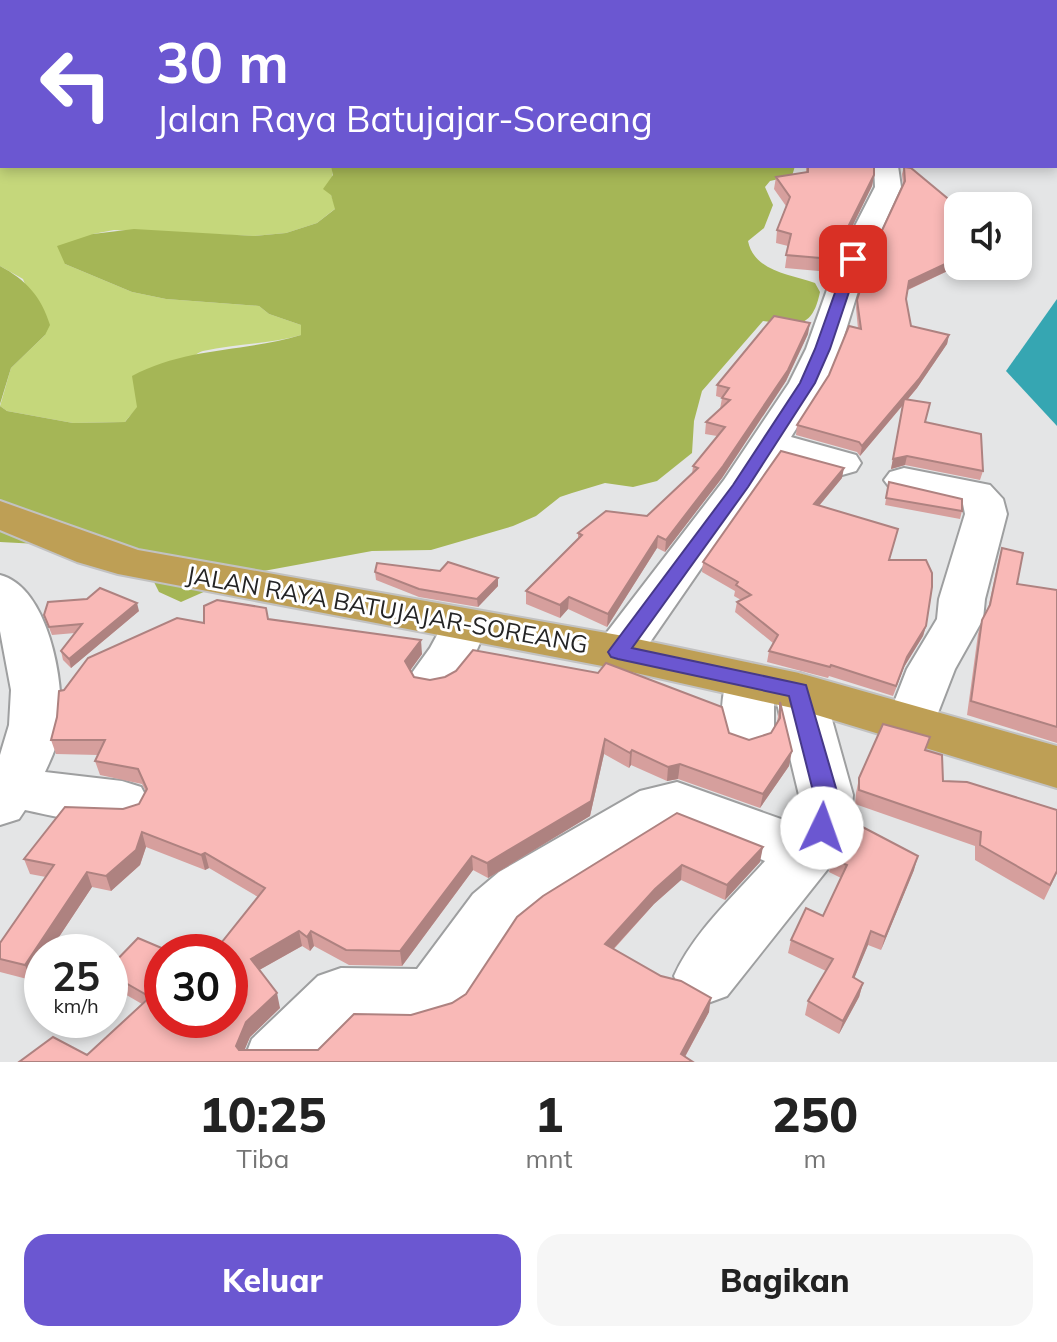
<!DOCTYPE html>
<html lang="id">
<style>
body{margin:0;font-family:Mulish,sans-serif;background:#f6f6f6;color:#222;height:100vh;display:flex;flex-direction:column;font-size:30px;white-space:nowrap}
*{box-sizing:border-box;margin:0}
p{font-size:26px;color:#767676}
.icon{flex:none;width:44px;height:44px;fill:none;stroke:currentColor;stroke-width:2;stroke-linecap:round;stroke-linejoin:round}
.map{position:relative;height:1062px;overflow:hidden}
.sheet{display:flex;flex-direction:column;background:#fff;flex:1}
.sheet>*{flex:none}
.hud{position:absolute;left:0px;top:0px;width:1058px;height:168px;box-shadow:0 4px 12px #0003;background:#6b57d1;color:#fff;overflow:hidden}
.tools{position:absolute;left:944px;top:192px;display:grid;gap:16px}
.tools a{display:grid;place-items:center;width:88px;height:88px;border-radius:16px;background:#fff;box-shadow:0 4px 12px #0003;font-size:40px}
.speed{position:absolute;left:24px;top:934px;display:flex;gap:16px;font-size:40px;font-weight:700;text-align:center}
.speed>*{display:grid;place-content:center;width:104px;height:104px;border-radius:50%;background:#fff;box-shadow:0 4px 12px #0003;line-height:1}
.speed small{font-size:20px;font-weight:400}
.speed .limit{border:12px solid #d22;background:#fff;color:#111}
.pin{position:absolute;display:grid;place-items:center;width:68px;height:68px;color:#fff;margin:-34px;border-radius:16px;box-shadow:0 4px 12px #0006}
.me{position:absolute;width:88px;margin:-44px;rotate:3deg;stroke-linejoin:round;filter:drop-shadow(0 0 6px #0008)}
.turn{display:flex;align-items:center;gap:28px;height:168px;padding:0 24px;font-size:36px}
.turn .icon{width:104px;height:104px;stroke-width:2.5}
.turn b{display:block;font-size:56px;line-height:68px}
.eta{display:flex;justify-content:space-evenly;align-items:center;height:136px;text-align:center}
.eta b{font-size:48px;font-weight:800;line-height:56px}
.action{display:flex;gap:16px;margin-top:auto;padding:16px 24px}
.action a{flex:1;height:92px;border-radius:24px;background:#6b57d1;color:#fff;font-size:32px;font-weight:800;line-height:92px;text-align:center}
.action a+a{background:#f6f6f6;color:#222}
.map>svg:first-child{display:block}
.green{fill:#c5d77b}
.forest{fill:#a5b656}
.water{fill:#36a6b2}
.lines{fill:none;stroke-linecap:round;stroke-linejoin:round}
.minor-casing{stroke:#9e9fa0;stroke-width:4}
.highway-casing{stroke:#c2c2c2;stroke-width:4}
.minor{fill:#fff;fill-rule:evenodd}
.highway{fill:#be9f55;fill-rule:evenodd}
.wall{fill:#d69f9d}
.shaded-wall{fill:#ae8280}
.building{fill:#f9b9b7;stroke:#ae8280;stroke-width:2}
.route{fill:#6b57d1;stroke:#463988;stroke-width:2}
.labels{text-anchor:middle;stroke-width:6;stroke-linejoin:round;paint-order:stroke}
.street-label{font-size:24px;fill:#242425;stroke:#fff}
</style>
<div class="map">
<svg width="1057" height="1062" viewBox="0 0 1057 1062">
<rect width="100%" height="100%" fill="#e4e5e6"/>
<!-- green -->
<path class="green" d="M0 95 2 166H331L333 169 331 195 336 208 317 223 286 233 254 236 114 230 93 234 65 264 132 292 166 299 259 306 269 314 301 325V335C269 344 235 344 203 351 188 355 136 408 125 422L73 423 7 411 0 406 11 368 45 335 23 279 0 266Z"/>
<!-- forest -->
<g class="forest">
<path d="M331 166H795L792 176 770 181 765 187 773 205 764 228 748 241C754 271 789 274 815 283L820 292C812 331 795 325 763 321L702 391 694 421 692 453 657 481 633 487 605 483 572 493 560 497 536 516 513 526 431 550 372 551 242 575 181 602 159 592 150 574 114 548 0 542V406L7 411 73 423 125 422 137 407 132 376C185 347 245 352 301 335V325L269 314 259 306 166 299 132 292 65 264 57 246 93 234 134 229 254 236 286 233 317 223 335 209 331 195 323 189 333 175Z"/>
<path d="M0 266C26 280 41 296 50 325L45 335 11 368 0 404Z"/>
</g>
<!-- water -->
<polygon class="water" points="1057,299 1057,426 1006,371"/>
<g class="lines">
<defs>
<g id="minor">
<polygon points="95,0 113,0 114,1 93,2"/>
<polygon points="686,0 708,0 710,2 688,2"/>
<polygon points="2,37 2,49 0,50 0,38"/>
<polygon points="874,166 898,166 901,187 868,259 840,349 825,383 791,437 856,455 861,463 856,471 842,475 778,457 635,664 618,668 601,664 594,652 601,640 724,480 789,383 806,349 838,259 875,187"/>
<polygon points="904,468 990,485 1003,499 1007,514 985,599 983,619 955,669 929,736 911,742 893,736 886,723 907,669 937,619 939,599 965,514 963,504 890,488 884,480 890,472"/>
<path d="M0 575C48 587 65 682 60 725 59 742 52 757 45 772L122 781 141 787 149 802 141 817C104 829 62 818 25 810L19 819 0 825V755L9 725 11 690 0 631Z"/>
<path d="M465 609 481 613 488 624C473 658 461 702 416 689L409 677 430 648 449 613Z"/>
<path d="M750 663 767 668 774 680V691L782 679 799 673 816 679 824 691 853 795 850 828 827 870 727 996 705 1004 683 996 674 976C694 932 733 897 765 861L675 825 541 908 515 930 464 1007C433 1033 393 1027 355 1026L321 1062H243L252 1039 318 976 341 968 417 969 473 894 499 872 640 791 677 782 795 824 799 795 774 691V733L766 746 748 752 730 746C718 725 720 689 733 668Z"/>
</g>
<polygon id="highway" points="0,501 138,550 618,635 799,673 1057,746 1057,788 797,709 618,669 118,574 77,562 0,530"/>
</defs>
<!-- minor casing -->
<use href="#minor" class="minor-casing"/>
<!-- highway casing -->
<use href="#highway" class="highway-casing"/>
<!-- minor -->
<use href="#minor" class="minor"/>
<!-- highway -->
<use href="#highway" class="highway"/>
</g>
<!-- wall -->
<g class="wall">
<polygon points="806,166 874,166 874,175 872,186 830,272 785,268 788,246 776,243 777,230 786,206 774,189 776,177 806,172"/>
<polygon points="904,167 958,207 958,266 908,290 906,299 911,326 949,335 947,344 917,388 908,399 925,422 983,471 980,480 905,465 891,469 903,405 860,456 857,452 796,435 797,425 858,329 856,308 857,300 903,185 902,174"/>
<polygon points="808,334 786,381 722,478 665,552 657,548 607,627 568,609 560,618 526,604 526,591 578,539 578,533 647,516 692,474 693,466 717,436 705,434 706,422 720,409 722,398 716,396 717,385"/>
<polygon points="842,478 819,506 890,560 926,626 923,636 904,667 893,696 829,676 828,678 767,662 769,651 773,643 735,612 737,602 741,600 734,596 735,591 702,572 703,562"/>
<polygon points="889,482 962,511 960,519 885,505"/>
<polygon points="1002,548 1017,584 1057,590 1057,743 967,715 978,634 982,620 988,609 998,562"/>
<polygon points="375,572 498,586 478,607 419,597 376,580"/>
<polygon points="139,611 71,668 63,660 61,651 75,633 52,635 44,615"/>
<polygon points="268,619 422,654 410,670 414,677 729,733 749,740 771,733 777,723 780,702 789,766 760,808 678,779 667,781 631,765 629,768 604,754 590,816 488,878 473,870 402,966 349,965 314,946 310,951 302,946 259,970 280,1008 250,1037 244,1050 318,1050 411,1015 452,1003 466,994 677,813 760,862 725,900 681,880 654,904 614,949 709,1012 685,1057 87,1055 142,1004 111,986 110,983 110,967 138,938 162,1020 258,897 209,868 205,870 146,847 140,865 111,891 92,887 49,952 42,952 42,963 31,980 0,972 0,943 46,877 30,874 24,859 123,809 139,804 146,792 142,784 100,775 95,761 98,755 56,754 51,740 64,690 204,623"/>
<polygon points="930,737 926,750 943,781 1057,810 1057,873 1044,900 975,860 975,846 855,804 856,793 859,778"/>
<polygon points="832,859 914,870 881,950 868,945 854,978 863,983 859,997 839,1034 805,1015 808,1001 826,971 788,953 791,940 823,916 841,878 829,872"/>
</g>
<!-- shaded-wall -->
<g class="shaded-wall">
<polygon points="874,175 872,186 830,272 832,259"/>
<polygon points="958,258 958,266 907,290 909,281"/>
<polygon points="810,323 808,334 786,381 722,478 665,552 666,540"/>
<polygon points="949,335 947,344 917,388 860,456 862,446"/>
<polygon points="907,456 905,465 891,469 893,459"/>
<polygon points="844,468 842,478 812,514 814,504"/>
<polygon points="658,536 657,548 607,627 608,614"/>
<polygon points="498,578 498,586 478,607 477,599"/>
<polygon points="569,597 568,609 560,618 560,605"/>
<polygon points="137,603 139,611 71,668 69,659"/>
<polygon points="926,626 923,636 904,667 893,696 907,657"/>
<polygon points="421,640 422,654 407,675 405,661"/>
<polygon points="605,739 604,754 590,816 488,878 487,863"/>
<polygon points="632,750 631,765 629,768 630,753"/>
<polygon points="792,751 789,766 760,808 763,794"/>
<polygon points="680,764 678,779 667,781 668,767"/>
<polygon points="142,832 146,847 140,865 111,891 106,876"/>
<polygon points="763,847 760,862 725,900 727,885"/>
<polygon points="205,853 209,868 205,870 201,855"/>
<polygon points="472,856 473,870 402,966 400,951"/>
<polygon points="918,856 914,870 881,950 885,937"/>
<polygon points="682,865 681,880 654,904 604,959 605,944 655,889"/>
<polygon points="87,872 92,887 49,952 42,952 42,963 31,980 25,965"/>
<polygon points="299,931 302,946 254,973 251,959"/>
<polygon points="311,931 314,946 310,951 307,937"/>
<polygon points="871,931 868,945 849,991 853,977"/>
<polygon points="863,983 859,997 839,1034 843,1021"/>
<polygon points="277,993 280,1008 250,1037 240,1061 236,1046 246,1022"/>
<polygon points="711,998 709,1012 682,1062 681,1054"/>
</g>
<!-- building -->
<g class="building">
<polygon points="749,0 757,0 762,2 739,2"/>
<polygon points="913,0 1057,0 1057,9 1056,2 913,2"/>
<polygon points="808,166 874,166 874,175 832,259 786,255 791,234 777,230 790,197 776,177 808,172"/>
<polygon points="904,167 911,168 958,207 958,258 909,281 906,299 911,326 949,335 919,379 862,446 859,442 797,425 829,375 849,326 861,329 857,300 872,252 905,181"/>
<polygon points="774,316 810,323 788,370 723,466 666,540 658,536 608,614 569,597 560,605 526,591 582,535 578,533 606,511 647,516 698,468 693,466 725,427 706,422 730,400 722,398 729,388 717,385"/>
<polygon points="904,399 930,403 925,422 981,434 983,471 907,456 893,459"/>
<polygon points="781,451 844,468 814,504 898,529 889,560 926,560 932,573 932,587 926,626 907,657 896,686 831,665 830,667 769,651 778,635 737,602 751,595 736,585 738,582 703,562"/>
<polygon points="889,482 962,499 962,511 886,498"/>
<polygon points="1002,548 1023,553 1017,584 1057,590 1057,727 971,701 982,620 990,605"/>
<polygon points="448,562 498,578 477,599 419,589 375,572 377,563 440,571"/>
<polygon points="100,588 137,603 69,659 61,651 82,624 49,627 44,615 48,602 87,599"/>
<polygon points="217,600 266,608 268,619 421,640 405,661 414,677 430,680 445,677 456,671 473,650 598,673 606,663 722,707 729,733 749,740 771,733 780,718 780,702 792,751 763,794 680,764 668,767 632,750 630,753 605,739 591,801 487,863 472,856 400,951 346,950 311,931 307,937 299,931 251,959 277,993 246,1022 236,1046 239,1050 318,1050 354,1014 411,1015 452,1003 466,994 517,917 543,896 677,813 763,847 727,885 682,865 655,889 605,944 661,976 681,981 711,998 681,1054 693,1062 19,1062 53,1037 87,1055 150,997 110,974 110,967 138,938 171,952 162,952 162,1020 230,1020 230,952 214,952 265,888 205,853 201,855 142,832 136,850 106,876 87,872 25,965 0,959 0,943 54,865 24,859 65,807 123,809 139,804 147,789 138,769 95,761 105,740 51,740 57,717 59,691 64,690 88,658 177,618 204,623 204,606"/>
<polygon points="883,724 930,737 925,750 942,755 943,781 967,782 1057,810 1057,871 1050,885 980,845 981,832 859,790 859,778"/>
<polygon points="853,822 918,856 885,937 871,931 853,977 863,983 843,1021 808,1001 833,959 791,940 806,908 823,916 847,865 832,859"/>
</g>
<!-- route -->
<polygon class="route" points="853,255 860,259 830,349 815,383 748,487 632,648 806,685 838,795 830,835 822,838 813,835 810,828 814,795 789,696 618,659 611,657 608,652 733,485 800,383 815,349 847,259"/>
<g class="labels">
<!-- street labels -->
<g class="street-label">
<text transform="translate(387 610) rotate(10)" y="8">JALAN RAYA BATUJAJAR-SOREANG</text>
</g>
</g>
</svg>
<div class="tools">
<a><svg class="icon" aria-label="sound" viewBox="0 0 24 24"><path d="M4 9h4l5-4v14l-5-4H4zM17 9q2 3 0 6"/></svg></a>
</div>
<div class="speed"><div>25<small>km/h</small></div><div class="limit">30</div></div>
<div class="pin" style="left:853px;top:259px;background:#d93025"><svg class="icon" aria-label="arrive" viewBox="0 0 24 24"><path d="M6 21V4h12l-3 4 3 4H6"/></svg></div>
<svg class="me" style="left:822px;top:828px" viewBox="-20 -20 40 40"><circle r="19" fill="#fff"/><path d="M0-13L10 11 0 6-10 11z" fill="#6b57d1"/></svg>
<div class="hud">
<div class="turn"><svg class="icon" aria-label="left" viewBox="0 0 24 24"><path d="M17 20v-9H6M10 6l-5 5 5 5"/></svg><div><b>30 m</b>Jalan Raya Batujajar-Soreang</div></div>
</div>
</div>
<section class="sheet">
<div class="eta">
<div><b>10:25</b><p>Tiba</p></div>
<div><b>1</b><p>mnt</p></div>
<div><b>250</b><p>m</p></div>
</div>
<div class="action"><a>Keluar</a><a>Bagikan</a></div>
</section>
